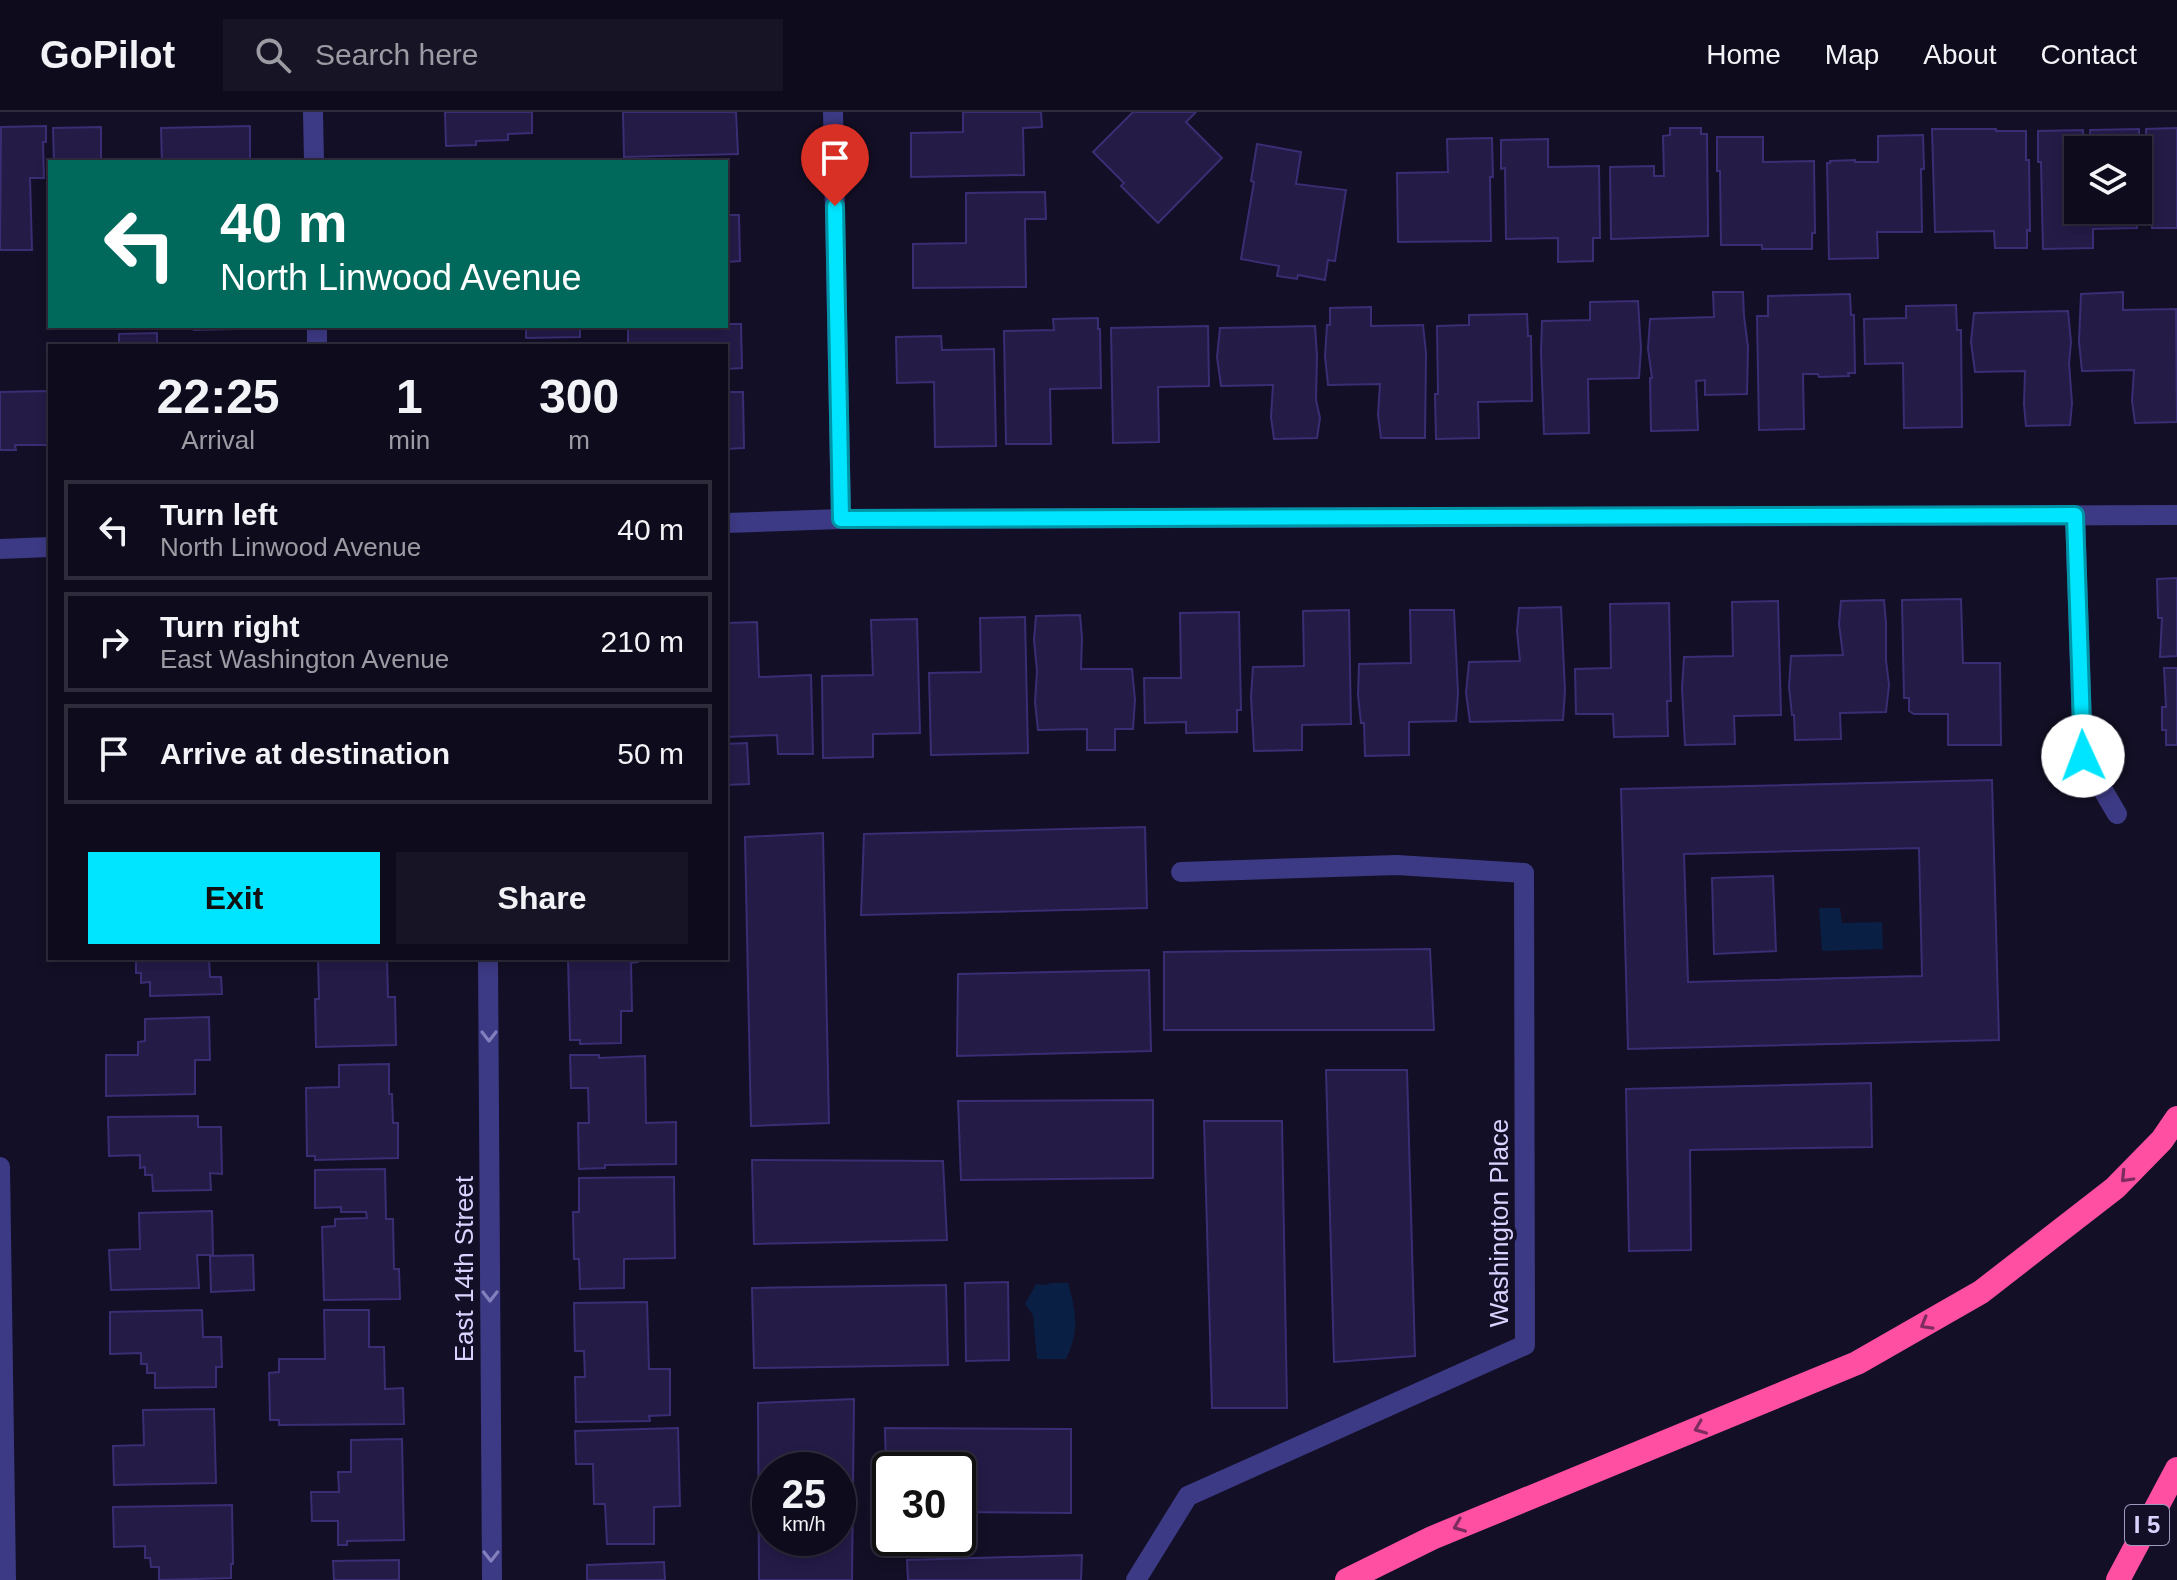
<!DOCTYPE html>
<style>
body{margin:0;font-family:Arial,sans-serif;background:#171425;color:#f1f3f6;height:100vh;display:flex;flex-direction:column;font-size:30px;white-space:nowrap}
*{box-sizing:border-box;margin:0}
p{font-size:26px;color:#9b9ba3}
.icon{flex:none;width:44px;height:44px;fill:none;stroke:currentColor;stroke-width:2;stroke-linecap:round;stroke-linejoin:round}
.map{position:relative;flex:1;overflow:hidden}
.sheet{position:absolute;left:48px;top:232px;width:680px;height:616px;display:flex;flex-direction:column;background:#0e0b1c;border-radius:0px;box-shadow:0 4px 12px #0003,0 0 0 2px #2e2b3b}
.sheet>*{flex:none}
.banner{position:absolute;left:48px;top:48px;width:680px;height:168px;border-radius:0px;box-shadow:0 4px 12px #0003,0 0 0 2px #2e2b3b;background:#00695c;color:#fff;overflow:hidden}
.fabs{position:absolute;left:2064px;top:24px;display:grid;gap:16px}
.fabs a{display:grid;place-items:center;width:88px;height:88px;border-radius:0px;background:#0e0b1c;box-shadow:0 4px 12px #0003,0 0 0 2px #2e2b3b;font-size:40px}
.speed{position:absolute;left:752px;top:1340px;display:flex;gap:16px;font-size:40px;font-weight:700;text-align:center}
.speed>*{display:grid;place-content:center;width:104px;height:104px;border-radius:50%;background:#0e0b1c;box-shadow:0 4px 12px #0003,0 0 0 2px #2e2b3b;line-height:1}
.speed small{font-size:20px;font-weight:400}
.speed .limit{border:4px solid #111;border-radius:12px;background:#fff;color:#111}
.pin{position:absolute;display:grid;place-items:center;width:68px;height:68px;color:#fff;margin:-82px -34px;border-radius:50% 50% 50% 0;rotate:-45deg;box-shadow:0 0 8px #0007}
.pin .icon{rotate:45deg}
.me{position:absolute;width:88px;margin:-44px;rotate:358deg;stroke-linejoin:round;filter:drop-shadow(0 0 6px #0008)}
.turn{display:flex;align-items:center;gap:28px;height:168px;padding:0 40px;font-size:36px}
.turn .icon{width:104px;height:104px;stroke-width:2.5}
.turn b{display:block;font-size:56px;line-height:68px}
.eta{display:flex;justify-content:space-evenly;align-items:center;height:136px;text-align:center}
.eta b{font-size:48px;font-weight:600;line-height:56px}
.action{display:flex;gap:16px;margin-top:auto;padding:16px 40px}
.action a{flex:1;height:92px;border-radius:0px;background:#00e5ff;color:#111;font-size:32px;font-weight:600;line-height:92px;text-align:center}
.action a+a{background:#171425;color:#f1f3f6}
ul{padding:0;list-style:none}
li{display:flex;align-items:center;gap:24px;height:100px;margin:0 16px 12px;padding:0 24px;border:4px solid #2e2b3b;border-radius:0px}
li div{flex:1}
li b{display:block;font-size:30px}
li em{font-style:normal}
header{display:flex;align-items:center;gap:48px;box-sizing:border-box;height:112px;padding:0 40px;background:#0e0b1c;border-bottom:2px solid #2e2b3b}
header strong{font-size:38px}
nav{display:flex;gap:44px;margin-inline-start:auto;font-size:28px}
.search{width:560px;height:72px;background:#171425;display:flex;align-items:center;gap:20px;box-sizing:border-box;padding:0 28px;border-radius:0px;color:#9b9ba3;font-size:30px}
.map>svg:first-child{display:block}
.water{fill:#0a1f44}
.building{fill:#241b47;stroke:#3b2d73;stroke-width:2;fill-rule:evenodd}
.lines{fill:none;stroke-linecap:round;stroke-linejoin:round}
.service{stroke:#3d3a85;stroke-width:20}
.minor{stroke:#3d3a85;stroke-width:20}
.motorway{stroke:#ff4fa3;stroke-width:24}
.oneway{stroke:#837fbc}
.oneway2{stroke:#7d2c5e}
.route-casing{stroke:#0095a6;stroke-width:20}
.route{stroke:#00e5ff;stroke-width:14}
.labels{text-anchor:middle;stroke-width:8;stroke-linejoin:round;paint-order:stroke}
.shield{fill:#130f26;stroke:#9e99be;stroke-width:2}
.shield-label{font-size:24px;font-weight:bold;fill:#d9d4ff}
.street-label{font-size:26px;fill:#d9d4ff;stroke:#130f26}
</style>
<header>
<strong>GoPilot</strong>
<div class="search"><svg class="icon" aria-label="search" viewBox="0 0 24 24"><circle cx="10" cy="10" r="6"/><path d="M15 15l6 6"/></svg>Search here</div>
<nav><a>Home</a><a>Map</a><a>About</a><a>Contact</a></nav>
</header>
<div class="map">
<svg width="2177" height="1468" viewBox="0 0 2177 1468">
<rect width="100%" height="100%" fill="#130f26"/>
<!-- water -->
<g class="water">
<polygon points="1819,796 1840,796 1842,811 1882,810 1883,837 1822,839"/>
<path d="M1050 1171H1068C1076 1200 1080 1218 1066 1247H1037L1033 1203 1025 1192 1036 1172 1047 1173Z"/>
</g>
<!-- building -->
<g class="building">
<polygon points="445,0 532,0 532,21 508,22 508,28 476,29 476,33 446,34"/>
<polygon points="623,0 736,0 738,42 624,45"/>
<polygon points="963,0 1041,0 1042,15 1023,16 1024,63 911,65 911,21 963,20"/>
<polygon points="1133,0 1196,0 1186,10 1222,46 1158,111 1121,74 1124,71 1093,40"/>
<polygon points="46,14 46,30 43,30 44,66 30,66 32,138 0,138 1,15"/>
<polygon points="250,14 250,50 162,50 161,16"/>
<polygon points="101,15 101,50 54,50 53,16"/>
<polygon points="1670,16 1701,16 1701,22 1707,22 1708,124 1611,127 1610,55 1654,54 1654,64 1664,64 1663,24 1670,23"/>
<polygon points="2177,16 2177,116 2152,116 2150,45 2146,45 2146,17"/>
<polygon points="1932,17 1996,17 1996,19 2026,19 2026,48 2029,48 2030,119 2027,118 2027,136 1995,136 1994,119 1935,120"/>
<polygon points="2139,17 2139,54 2138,38 2091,38 2090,18"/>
<polygon points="2083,18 2084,38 2078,38 2078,98 2136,98 2137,116 2093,117 2093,136 2043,137 2041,50 2038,50 2038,19"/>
<polygon points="1923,23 1924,57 1921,57 1922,120 1877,120 1878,146 1829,147 1827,51 1830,51 1830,49 1855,48 1855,50 1878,50 1878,24"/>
<polygon points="1717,25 1763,25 1763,50 1814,49 1815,121 1812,121 1812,137 1762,137 1762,133 1721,133 1720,59 1717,59"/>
<polygon points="1492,26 1493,65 1490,65 1491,129 1398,130 1397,61 1448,60 1447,27"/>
<polygon points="1548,27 1548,55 1599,54 1600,126 1593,126 1593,149 1558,150 1558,126 1506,127 1505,56 1501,57 1501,28"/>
<polygon points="1257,32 1301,40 1296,72 1346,78 1335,149 1328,148 1325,168 1298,163 1297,167 1277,164 1279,154 1241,147 1254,70 1251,69"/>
<polygon points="1045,80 1046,107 1025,107 1026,175 913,176 913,132 966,131 966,81"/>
<polygon points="726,103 739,103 740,149 726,150"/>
<polygon points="1713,180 1743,180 1744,204 1748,235 1747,282 1705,283 1705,268 1696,269 1698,318 1651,319 1650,266 1652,266 1648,237 1650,207 1714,205"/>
<polygon points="2123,180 2123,198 2176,197 2177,310 2135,311 2132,289 2134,258 2082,259 2079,230 2081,182"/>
<polygon points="1850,182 1851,203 1854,203 1855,261 1848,261 1849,264 1819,265 1818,262 1803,262 1804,317 1759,318 1757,204 1768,204 1768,184"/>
<polygon points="1638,189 1641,237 1639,266 1588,267 1589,321 1544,322 1541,240 1542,209 1590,208 1590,190"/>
<polygon points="1956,193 1957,218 1961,218 1962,315 1904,316 1903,251 1865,252 1864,207 1906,206 1906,194"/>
<polygon points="1371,195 1371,214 1423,213 1426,241 1425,326 1381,326 1378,303 1380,272 1328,273 1325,244 1327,213 1330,213 1330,196"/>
<polygon points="2068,199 2071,230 2069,251 2072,291 2070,313 2026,314 2024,292 2025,259 1975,260 1971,230 1974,201"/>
<polygon points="1527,202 1528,224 1531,224 1532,289 1478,290 1479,326 1436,327 1435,282 1438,282 1437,214 1469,213 1469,203"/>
<polygon points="1098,206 1098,217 1100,217 1101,276 1050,277 1051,332 1006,332 1004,219 1054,218 1053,207"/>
<polygon points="726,212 741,212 742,256 726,257 726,234 628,234 628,214 726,214"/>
<polygon points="194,214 236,214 236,217 194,218"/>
<polygon points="526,214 580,214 580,225 526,226"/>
<polygon points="1208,214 1209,274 1158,275 1159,330 1113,331 1111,216"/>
<polygon points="1315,214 1317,244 1316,288 1320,306 1317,326 1274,327 1271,305 1273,273 1221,274 1217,245 1220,216"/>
<polygon points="157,221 157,234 119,234 119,222"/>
<polygon points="941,224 942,238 994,237 996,334 935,335 934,270 897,271 896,225"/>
<polygon points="50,279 50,333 15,333 16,338 0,338 0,280"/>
<polygon points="726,280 743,280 744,336 726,337"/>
<polygon points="2177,466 2177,544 2160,545 2162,506 2158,506 2157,467"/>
<polygon points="1961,487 1963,551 2000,551 2001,633 1948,633 1948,602 1914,602 1909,599 1909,586 1904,586 1902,488"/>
<polygon points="1884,488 1886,511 1886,548 1889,573 1886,600 1840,601 1841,627 1795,628 1794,603 1792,603 1789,575 1791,544 1843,543 1839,512 1841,489"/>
<polygon points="1778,489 1781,603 1734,604 1735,632 1685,633 1682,576 1684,545 1733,544 1732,490"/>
<polygon points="1669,491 1671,589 1667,589 1668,624 1614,625 1613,602 1576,602 1575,557 1611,556 1610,492"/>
<polygon points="1561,495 1565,579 1563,608 1470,610 1466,581 1469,550 1520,549 1517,519 1519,496"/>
<polygon points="1349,498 1351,612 1302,613 1302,638 1254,639 1251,585 1253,555 1304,554 1303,499"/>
<polygon points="1410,498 1454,498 1458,581 1456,609 1409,610 1409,643 1365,644 1364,611 1361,611 1358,583 1359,552 1411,551"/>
<polygon points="1239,500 1241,598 1237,598 1237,620 1186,621 1186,610 1145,611 1144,566 1181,566 1180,501"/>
<polygon points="1080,503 1082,526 1081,557 1132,557 1135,588 1133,617 1115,617 1115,638 1087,638 1087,617 1038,618 1035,590 1037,559 1034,528 1036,504"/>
<polygon points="1025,505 1028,641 931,643 929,561 981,560 980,506"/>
<polygon points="917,507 920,621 873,622 873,645 823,646 822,564 873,563 871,508"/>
<polygon points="757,510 759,565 811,563 813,642 778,642 777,623 726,625 726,511"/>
<polygon points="2164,556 2177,556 2177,633 2166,633 2166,618 2162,618 2162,595 2166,595"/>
<polygon points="747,631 749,672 726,673 726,632"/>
<path d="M1992 668 1999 928 1628 937 1621 677ZM1919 736 1922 864 1688 870 1684 742Z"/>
<polygon points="1145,715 1147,796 861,803 864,722"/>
<polygon points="823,721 829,1011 751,1014 745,725"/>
<polygon points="1773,764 1776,839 1714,842 1712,766"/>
<polygon points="1430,837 1434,918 1164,918 1164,840"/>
<polygon points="104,846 209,846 210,865 221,865 222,882 150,884 150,870 141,871 141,861 136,861 136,849 104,849"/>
<polygon points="318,846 387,846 388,885 395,885 396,933 316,935 315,887 319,887"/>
<polygon points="568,846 638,846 638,850 631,851 632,899 621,899 621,931 580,932 580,928 570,928"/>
<polygon points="1149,858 1151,939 957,944 958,862"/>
<polygon points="209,905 210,948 195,948 195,982 106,984 106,943 138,943 138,930 145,929 145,907"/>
<polygon points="570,943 599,943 599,946 645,944 646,1011 676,1010 676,1052 605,1053 605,1056 579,1057 578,1011 589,1011 588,976 571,976"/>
<polygon points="389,952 389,982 392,982 393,1011 398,1011 398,1046 315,1048 315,1044 307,1044 306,976 339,975 339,953"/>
<polygon points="1326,958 1407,958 1415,1244 1334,1250"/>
<polygon points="1871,971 1872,1035 1690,1038 1691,1138 1629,1139 1626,977"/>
<polygon points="1153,988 1153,1066 961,1068 958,989"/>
<polygon points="198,1004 198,1015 221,1015 222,1062 210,1061 211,1078 153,1079 152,1063 145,1063 145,1055 140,1056 140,1043 109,1044 108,1005"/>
<polygon points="1204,1009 1282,1009 1287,1296 1212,1296"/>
<polygon points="752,1048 943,1049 947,1128 754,1132"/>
<polygon points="385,1057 386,1107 393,1107 394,1157 399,1157 400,1187 324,1188 322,1115 335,1114 335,1107 367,1106 366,1100 341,1100 341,1095 315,1096 315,1058"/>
<polygon points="674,1065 675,1146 624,1147 624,1176 580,1177 579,1147 574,1147 573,1100 579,1100 579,1066"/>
<polygon points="212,1099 213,1143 197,1143 199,1176 111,1178 109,1138 140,1137 139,1101"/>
<polygon points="253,1143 254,1178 211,1180 210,1144"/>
<polygon points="1008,1170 1009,1248 966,1249 965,1171"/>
<polygon points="946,1173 948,1253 754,1256 752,1176"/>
<polygon points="647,1190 649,1257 670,1257 670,1303 649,1304 650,1309 576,1310 575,1265 585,1265 584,1239 575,1239 574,1191"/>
<polygon points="202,1198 203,1225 221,1225 222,1255 216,1255 216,1275 155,1276 155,1261 147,1261 147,1252 141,1252 141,1241 110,1242 110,1200"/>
<polygon points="324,1198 369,1198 369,1235 384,1235 385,1277 403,1276 404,1312 279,1313 279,1308 270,1308 269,1261 279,1260 279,1247 325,1247"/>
<path d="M854 1287 852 1468H759L758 1291ZM770 1358H838V1426H770Z"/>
<polygon points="214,1297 216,1371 114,1373 113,1334 144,1333 143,1298"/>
<polygon points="678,1316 680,1394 654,1395 654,1432 607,1432 605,1392 594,1392 593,1352 576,1352 575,1319"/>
<polygon points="885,1316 1071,1317 1071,1401 958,1400 958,1358 890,1358 890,1399 887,1399"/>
<polygon points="402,1327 404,1428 347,1429 347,1433 338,1433 338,1409 312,1409 311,1380 339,1380 338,1360 351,1360 351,1328"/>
<polygon points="232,1393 233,1452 231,1452 231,1466 159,1468 159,1455 151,1455 150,1446 145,1446 145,1434 114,1435 113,1395"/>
<polygon points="1082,1443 1081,1468 908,1468 907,1448"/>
<polygon points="399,1448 399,1468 334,1468 333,1449"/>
<polygon points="664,1450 665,1468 587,1468 587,1453"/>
</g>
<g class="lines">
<!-- service -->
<polyline class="service" points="1181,760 1397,753 1524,761"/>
<!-- minor -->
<g class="minor">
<polyline points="313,0 314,50"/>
<polyline points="833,0 841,407"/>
<polyline points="317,214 317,234"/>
<polyline points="2075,403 2083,644 2117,702"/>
<polyline points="726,411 841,407 2177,403"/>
<polyline points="0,437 50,435"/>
<polyline points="488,846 492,1468"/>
<polyline points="0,1055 6,1468"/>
<polyline points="1136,1468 1188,1384 1525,1233 1524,761"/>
</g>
<!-- motorway -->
<g class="motorway">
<polyline points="1347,1468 1432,1426 1857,1251 1981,1180 2115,1076 2162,1028 2177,1006"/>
<polyline points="2118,1468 2177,1357"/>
</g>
</g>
<!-- one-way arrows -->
<defs><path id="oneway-chevron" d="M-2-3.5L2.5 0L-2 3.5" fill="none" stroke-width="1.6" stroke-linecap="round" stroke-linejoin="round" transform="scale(2)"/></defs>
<g class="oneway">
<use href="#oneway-chevron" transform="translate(489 924) rotate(90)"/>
<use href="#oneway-chevron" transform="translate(490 1184) rotate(90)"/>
<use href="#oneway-chevron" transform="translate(491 1444) rotate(90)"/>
</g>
<g class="oneway2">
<use href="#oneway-chevron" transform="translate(2126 1065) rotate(134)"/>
<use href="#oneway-chevron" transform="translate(1926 1212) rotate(150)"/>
<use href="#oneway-chevron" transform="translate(1700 1316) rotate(158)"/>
<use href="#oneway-chevron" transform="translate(1459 1414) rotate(158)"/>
</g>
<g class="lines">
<defs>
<polyline id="route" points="835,94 841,407 2075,403 2083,644"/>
</defs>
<!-- route casing -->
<use href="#route" class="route-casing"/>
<!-- route -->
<use href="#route" class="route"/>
</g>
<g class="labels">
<!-- shield labels -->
<rect class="shield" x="2125" y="1393" width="44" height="40" rx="6"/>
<g class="shield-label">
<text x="2147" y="1421">I 5</text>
</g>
<!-- street labels -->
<g class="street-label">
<text transform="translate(1499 1111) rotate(-90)" y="9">Washington Place</text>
<text transform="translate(464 1157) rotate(-90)" y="9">East 14th Street</text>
</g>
</g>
</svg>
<div class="fabs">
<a><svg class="icon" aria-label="layers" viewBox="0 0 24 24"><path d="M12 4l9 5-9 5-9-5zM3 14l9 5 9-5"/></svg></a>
</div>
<div class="speed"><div>25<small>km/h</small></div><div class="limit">30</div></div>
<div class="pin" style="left:835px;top:94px;background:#d93025"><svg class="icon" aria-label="arrive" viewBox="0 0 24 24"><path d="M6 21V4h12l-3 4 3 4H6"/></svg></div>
<svg class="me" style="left:2083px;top:644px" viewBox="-20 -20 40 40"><circle r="19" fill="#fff"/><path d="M0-13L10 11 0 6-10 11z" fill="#00e5ff"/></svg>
<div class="banner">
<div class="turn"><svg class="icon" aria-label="left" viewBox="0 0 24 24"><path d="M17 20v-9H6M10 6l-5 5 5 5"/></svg><div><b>40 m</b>North Linwood Avenue</div></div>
</div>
<section class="sheet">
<div class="eta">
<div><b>22:25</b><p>Arrival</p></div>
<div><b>1</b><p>min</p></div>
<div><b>300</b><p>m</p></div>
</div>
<ul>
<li><svg class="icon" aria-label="left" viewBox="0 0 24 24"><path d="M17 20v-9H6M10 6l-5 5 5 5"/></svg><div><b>Turn left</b><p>North Linwood Avenue</p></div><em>40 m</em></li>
<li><svg class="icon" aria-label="right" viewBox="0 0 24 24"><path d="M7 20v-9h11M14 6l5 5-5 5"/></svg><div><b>Turn right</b><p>East Washington Avenue</p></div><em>210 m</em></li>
<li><svg class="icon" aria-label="arrive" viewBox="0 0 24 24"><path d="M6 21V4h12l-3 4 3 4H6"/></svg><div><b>Arrive at destination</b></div><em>50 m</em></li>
</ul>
<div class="action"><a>Exit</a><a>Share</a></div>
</section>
</div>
